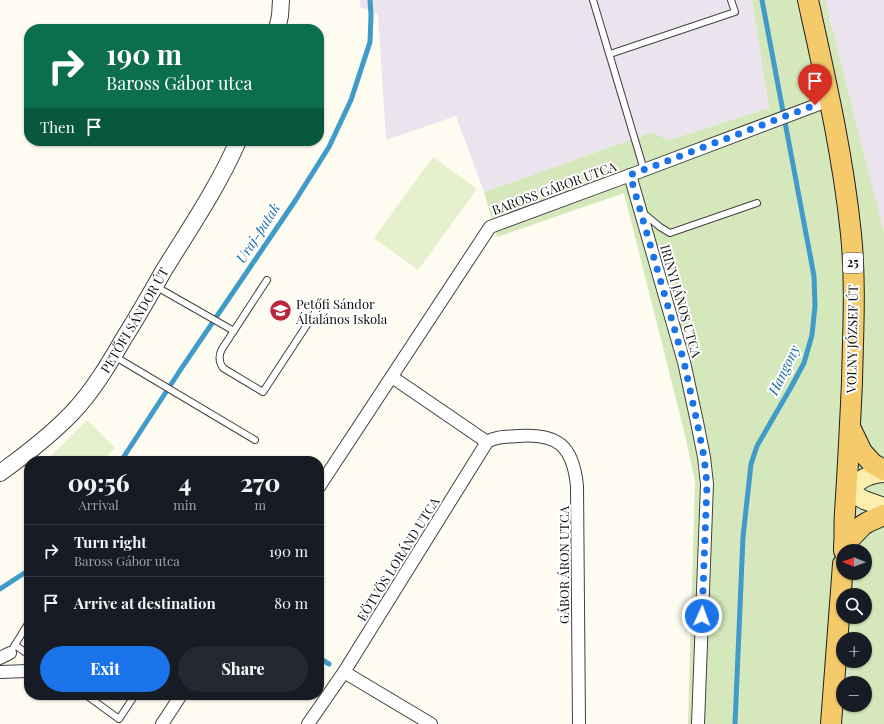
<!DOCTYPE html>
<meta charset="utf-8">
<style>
body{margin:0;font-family:"Playfair Display",serif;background:#242831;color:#f1f3f6;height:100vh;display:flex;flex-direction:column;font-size:15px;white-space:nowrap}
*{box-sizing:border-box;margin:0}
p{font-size:13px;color:#9ea1a6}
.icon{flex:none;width:22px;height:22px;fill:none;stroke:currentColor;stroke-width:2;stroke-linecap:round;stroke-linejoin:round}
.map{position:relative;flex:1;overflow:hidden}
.details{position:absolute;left:24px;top:456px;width:300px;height:244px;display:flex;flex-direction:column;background:#171b24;border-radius:16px;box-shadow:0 1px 3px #0004}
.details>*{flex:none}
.top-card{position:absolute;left:24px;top:24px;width:300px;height:122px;border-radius:16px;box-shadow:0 1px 3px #0004;background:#0b6e4f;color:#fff;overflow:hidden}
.needle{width:26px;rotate:271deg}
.fabs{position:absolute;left:836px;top:544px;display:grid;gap:8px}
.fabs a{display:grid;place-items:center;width:36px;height:36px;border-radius:50%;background:#171b24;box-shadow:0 1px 3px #0004;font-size:20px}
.pin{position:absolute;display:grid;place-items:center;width:34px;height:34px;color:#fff;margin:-41px -17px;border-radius:50% 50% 50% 0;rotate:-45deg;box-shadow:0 0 4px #0007}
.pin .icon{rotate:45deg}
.me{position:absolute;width:44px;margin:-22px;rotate:2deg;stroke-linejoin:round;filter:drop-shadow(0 0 3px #0008)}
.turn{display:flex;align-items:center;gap:14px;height:84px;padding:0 16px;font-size:18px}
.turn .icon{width:52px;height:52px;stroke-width:2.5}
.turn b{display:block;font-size:28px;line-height:34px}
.then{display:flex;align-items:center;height:38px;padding:0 16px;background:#0003;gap:8px;font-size:15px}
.eta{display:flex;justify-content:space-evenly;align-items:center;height:68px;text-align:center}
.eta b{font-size:24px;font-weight:800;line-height:28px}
.cta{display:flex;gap:8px;margin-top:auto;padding:8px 16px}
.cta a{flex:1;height:46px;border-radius:24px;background:#1a73e8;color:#fff;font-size:16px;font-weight:800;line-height:46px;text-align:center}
.cta a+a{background:#242831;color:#f1f3f6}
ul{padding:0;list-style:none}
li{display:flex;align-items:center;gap:12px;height:52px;padding:0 16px;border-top:1px solid #363941}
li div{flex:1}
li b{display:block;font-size:15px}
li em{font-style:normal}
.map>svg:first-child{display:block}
.industrial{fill:#ebe3ed}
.green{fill:#d5e8bb;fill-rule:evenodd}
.pitch{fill:#e6f0cc}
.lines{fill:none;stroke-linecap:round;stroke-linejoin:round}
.stream{stroke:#409bc9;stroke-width:5}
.service-casing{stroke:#414141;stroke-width:8}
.minor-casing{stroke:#414141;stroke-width:14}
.tertiary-casing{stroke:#414141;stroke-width:18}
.secondary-casing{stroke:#303030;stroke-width:20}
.primary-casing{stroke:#1f1f1f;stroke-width:22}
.service{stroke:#fff;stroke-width:6}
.minor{stroke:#fff;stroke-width:12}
.tertiary{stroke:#fff;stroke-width:16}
.secondary{stroke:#fcefae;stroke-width:18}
.primary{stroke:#f4ca6b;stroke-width:20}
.route{stroke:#1a73e8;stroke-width:7;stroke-dasharray:0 12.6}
.labels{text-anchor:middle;stroke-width:4;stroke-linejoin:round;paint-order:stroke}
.shield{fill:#fff;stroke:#565656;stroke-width:1}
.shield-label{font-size:12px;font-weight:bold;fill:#0e0e0e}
.street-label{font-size:13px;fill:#0e0e0e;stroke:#fff}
.poi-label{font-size:13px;fill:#0e0e0e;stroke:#fff;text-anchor:start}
.water-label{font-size:14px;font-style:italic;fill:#1b6c9d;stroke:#fff}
</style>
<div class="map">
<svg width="884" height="724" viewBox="0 0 884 724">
<rect width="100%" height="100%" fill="#fefbf0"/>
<!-- industrial -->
<g class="industrial">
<polygon points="360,0 752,0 769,108 669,140 652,132 484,192 456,116 386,140 378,14 360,7"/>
<polygon points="825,0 884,0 884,232"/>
</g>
<!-- green -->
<path class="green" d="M752 0H825L884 232V724H688L695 482 686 439 624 193 497 237 484 192 652 132 669 140 769 108ZM843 551H865V573H843ZM843 595H865V617H843ZM843 639H865V661H843ZM843 683H865V705H843Z"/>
<!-- pitch -->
<g class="pitch">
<polygon points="433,157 477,189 418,270 374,238"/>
<polygon points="87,420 115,448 102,461 46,461"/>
</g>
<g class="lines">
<!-- stream -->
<g class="stream">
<polyline points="121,461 181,369 295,201 329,147 351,100 370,42 371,15 370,0"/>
<polyline points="0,589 29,570"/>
<polyline points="319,658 329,664"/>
<polyline points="735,724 743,537 751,464 757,446 790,389 804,363 812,335 815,306 814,276 762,0"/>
</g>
<defs>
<g id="service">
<polyline points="593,0 644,170"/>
<polyline points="610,54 735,12 731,0"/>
<polyline points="642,212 660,227 670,233 757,203"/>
<path d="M267 280 222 349C218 356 219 362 223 368L263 392 316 311"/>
<polyline points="155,286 234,331"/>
<polyline points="114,356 255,440"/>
<polyline points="15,645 29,655"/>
<polyline points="10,653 29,622"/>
<polyline points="86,695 119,719 135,695"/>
</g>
<g id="minor">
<polyline points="630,175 684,362 697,422 704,457 707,484 698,724"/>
<polyline points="392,377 487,442"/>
<polyline points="319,487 490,227 644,170 830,100"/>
<polyline points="0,658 10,653"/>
<polyline points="0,672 28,671"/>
<polyline points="344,672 431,724"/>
<polyline points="162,724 181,695"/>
<path d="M308 724 344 672 487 442C496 436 508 437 518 436 558 433 573 446 577 486L579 724"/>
</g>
<g id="tertiary">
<polyline points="277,29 280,16 281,0"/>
<path id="s1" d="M0 473C25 455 51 435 72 413 93 391 109 364 124 338 138 316 151 293 164 270 190 228 218 187 238 141"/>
</g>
<path id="secondary" d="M884 473C865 475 862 479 847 490L864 500 884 507"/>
<g id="primary">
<path d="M808 0C825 77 843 155 851 234 856 284 853 333 852 382 850 425 848 469 845 512 844 525 845 538 844 551"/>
<polyline points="851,429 862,452 873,464 884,470"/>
<polyline points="844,545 863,525 868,522 884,515"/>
<polyline points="831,724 843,564"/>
</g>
</defs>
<!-- service casing -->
<use href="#service" class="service-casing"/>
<!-- minor casing -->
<use href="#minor" class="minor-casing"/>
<!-- tertiary casing -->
<use href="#tertiary" class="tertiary-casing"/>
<!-- secondary casing -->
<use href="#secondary" class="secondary-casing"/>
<!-- primary casing -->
<use href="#primary" class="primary-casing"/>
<!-- service -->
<use href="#service" class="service"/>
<!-- minor -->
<use href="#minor" class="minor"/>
<!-- tertiary -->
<use href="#tertiary" class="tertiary"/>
<!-- secondary -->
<use href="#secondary" class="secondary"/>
<!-- primary -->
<use href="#primary" class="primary"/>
</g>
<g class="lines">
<!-- route -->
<polyline class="route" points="702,616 707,484 704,457 697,422 684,362 630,175 815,105"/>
</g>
<!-- icons -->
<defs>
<symbol id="school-disc" viewBox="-11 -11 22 22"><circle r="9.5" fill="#bb2a3a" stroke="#fff"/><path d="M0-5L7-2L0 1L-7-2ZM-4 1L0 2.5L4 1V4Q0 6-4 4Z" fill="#fff"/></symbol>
</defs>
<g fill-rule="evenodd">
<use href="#school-disc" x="268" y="298" width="25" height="25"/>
</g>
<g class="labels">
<!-- shield labels -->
<rect class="shield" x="843" y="253" width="20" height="20" rx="3"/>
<g class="shield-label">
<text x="853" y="267">25</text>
</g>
<!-- street labels -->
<g class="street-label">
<text transform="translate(554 188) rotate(-20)" y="5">BAROSS GÁBOR UTCA</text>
<text transform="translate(681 301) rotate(74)" y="5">IRINYI JÁNOS UTCA</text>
<text dy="5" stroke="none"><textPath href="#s1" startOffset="206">PETŐFI SÁNDOR ÚT</textPath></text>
<text transform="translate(852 339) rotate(-89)" y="5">VOLNY JÓZSEF ÚT</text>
<text transform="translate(398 559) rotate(-58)" y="5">EÖTVÖS LORÁND UTCA</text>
<text transform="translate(564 565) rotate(-90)" y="5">GÁBOR ÁRON UTCA</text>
</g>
<!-- poi labels -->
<g class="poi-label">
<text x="296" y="309">Petőfi Sándor<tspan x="296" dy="15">Általános Iskola</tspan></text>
</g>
<!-- water labels -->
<g class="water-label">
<text transform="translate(258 233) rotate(-57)" y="5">Uraj-patak</text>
<text transform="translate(784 370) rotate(-64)" y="5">Hangony</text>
</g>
</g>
</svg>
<div class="fabs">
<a><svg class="needle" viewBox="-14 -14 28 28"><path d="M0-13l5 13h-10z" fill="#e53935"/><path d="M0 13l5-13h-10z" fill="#9ea1a6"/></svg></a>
<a><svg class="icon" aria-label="search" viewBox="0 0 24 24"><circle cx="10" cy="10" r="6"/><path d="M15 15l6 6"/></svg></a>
<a>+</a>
<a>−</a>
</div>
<div class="pin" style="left:815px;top:105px;background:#d93025"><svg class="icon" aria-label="arrive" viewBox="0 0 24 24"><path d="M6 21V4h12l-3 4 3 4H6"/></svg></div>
<svg class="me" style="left:702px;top:616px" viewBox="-20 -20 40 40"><circle r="17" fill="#1a73e8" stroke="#fff" stroke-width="3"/><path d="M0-11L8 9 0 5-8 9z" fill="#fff"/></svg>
<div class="top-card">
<div class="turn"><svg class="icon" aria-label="right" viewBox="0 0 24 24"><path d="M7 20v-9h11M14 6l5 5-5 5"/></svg><div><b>190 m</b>Baross Gábor utca</div></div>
<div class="then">Then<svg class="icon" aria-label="arrive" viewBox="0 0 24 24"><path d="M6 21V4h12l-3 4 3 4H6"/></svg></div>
</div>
<section class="details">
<div class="eta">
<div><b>09:56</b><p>Arrival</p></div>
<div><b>4</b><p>min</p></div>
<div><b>270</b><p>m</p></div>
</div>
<ul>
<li><svg class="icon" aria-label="right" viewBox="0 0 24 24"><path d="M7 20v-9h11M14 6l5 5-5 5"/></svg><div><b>Turn right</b><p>Baross Gábor utca</p></div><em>190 m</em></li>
<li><svg class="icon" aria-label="arrive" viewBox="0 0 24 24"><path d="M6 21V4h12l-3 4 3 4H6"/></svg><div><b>Arrive at destination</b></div><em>80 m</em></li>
</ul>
<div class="cta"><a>Exit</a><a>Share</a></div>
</section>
</div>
